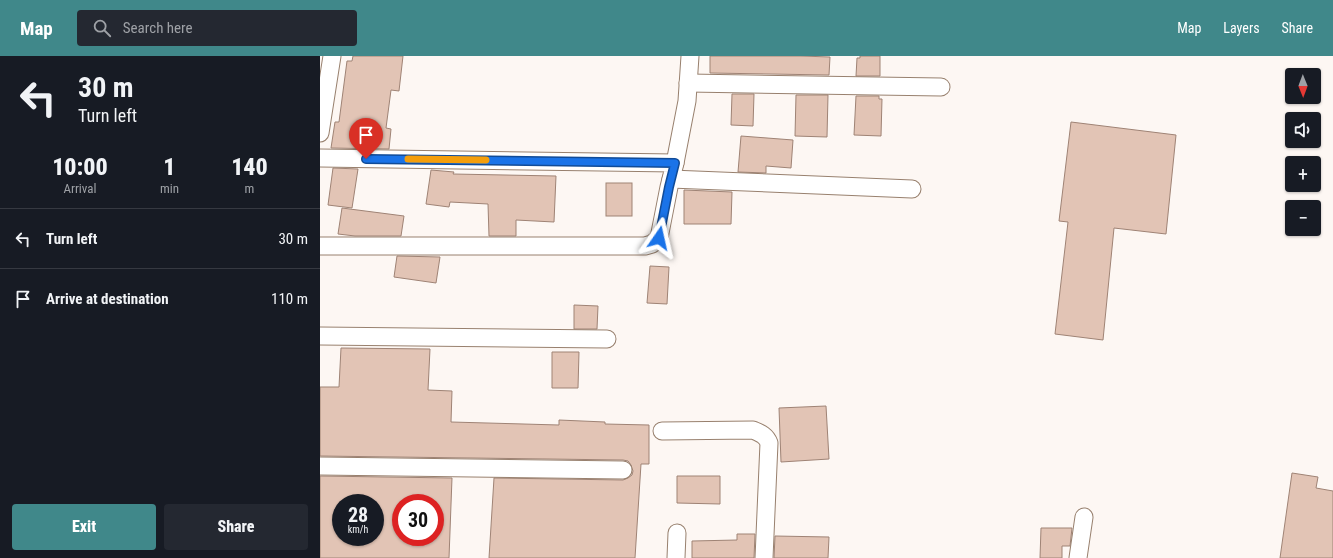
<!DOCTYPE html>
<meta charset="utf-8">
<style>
body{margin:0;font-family:"Roboto Condensed",sans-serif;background:#242831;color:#f1f3f6;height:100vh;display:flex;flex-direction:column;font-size:15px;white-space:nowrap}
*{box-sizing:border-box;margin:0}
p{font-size:13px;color:#9ea1a6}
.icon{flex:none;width:22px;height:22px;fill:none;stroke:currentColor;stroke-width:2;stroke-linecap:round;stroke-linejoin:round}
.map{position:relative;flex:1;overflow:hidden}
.details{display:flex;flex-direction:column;background:#171b24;width:320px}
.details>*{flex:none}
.hud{background:#171b24;color:#f1f3f6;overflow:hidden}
.needle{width:26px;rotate:179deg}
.fabs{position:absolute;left:965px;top:12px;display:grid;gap:8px}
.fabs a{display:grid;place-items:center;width:36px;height:36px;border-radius:4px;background:#171b24;box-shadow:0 1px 3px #0004;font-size:20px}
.speed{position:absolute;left:12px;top:438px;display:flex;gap:8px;font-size:20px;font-weight:700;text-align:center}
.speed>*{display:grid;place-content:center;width:52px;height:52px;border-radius:50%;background:#171b24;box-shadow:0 1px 3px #0004;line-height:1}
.speed small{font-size:10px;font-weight:400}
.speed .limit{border:6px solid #d22;background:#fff;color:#111}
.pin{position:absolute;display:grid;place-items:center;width:34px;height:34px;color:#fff;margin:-41px -17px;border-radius:50% 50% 50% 0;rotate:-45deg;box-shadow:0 0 4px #0007}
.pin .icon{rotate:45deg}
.me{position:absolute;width:44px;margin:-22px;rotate:11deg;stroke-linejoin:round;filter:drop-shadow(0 0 3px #0008)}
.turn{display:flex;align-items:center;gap:14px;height:84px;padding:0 12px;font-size:18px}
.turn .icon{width:52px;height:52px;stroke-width:2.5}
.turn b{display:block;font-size:28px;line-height:34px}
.eta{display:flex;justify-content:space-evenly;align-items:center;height:68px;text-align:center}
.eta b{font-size:24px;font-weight:800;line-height:28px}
.action{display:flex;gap:8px;margin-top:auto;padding:8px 12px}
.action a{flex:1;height:46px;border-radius:4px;background:#40888a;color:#fff;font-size:16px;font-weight:800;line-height:46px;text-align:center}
.action a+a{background:#242831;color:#f1f3f6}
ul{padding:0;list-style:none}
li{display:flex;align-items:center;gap:12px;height:60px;padding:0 12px;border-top:1px solid #363941}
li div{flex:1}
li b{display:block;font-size:15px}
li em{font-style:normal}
header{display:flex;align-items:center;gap:24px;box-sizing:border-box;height:56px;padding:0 20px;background:#40888a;color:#fff}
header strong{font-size:19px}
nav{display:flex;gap:22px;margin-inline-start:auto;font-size:14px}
.search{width:280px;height:36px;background:#242831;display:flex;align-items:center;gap:10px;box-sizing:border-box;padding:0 14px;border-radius:4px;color:#9ea1a6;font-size:15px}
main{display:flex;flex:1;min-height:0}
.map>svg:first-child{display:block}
.building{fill:#e2c4b5;stroke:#9f8375;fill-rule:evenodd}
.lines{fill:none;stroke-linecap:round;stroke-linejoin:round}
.street-casing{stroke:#98806e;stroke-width:19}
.street{stroke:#fff;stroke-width:17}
.route-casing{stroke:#114b97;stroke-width:10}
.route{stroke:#1a73e8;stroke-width:7}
.slow{stroke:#f59e0b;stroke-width:7}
</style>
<header>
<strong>Map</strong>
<div class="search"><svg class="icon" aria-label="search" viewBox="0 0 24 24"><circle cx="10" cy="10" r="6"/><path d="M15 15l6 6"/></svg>Search here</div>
<nav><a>Map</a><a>Layers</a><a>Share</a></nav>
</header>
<main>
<section class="details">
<div class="hud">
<div class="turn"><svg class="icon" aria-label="left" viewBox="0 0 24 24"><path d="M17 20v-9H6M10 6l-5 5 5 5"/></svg><div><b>30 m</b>Turn left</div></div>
</div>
<div class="eta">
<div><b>10:00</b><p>Arrival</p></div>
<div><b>1</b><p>min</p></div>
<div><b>140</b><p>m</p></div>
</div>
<ul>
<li><svg class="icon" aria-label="left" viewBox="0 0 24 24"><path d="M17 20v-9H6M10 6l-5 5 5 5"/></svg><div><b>Turn left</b></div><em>30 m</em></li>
<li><svg class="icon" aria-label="arrive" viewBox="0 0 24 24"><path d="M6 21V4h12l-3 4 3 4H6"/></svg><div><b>Arrive at destination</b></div><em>110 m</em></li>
</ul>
<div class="action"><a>Exit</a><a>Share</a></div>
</section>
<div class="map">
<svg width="1013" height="502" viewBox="0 0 1013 502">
<rect width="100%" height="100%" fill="#fdf7f3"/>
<!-- building -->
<g class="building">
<polygon points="33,0 83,0 79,35 71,34 66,72 71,73 69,93 11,92 15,66 19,66 27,5 32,5"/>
<polygon points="390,0 481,0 510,1 509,19 390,17"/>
<polygon points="540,0 560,0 560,20 536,20 537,2 540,2"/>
<polygon points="412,38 434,38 433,70 411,69"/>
<polygon points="476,39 508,39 507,81 475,80"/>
<polygon points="536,40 559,40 559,43 562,43 561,80 534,79"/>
<polygon points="751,66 856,79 846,178 794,172 783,284 735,278 748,166 739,165"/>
<polygon points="421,80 473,84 471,112 446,110 446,117 418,116"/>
<polygon points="13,112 38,113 32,152 8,149"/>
<polygon points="111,114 134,116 133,118 236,120 234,166 196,164 196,180 169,180 168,148 130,146 129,151 106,148"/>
<rect x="286" y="127" width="26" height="33"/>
<polygon points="364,134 412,136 411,168 364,168"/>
<polygon points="22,152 84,160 81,180 35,180 18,178"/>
<polygon points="77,200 120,201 116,227 74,221"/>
<polygon points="330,210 349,211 347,248 327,247"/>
<polygon points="254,249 278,250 277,273 254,273"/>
<polygon points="21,292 110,293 108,334 132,335 131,366 239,369 239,364 285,366 285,368 329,369 329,408 321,408 315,502 169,502 174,422 303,424 308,422 312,419 313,415 311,409 308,405 303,404 0,400 0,331 19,331"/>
<polygon points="232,296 259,296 258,332 232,332"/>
<polygon points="506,350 509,403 461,406 459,352"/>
<polygon points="972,417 998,421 996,432 1013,435 1013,502 960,502"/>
<path d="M0 420 132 422 129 502H0ZM19 447H55V481H18ZM81 447H115V481H81Z"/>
<polygon points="357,420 400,420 400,448 357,447"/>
<polygon points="721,472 752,472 750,490 742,490 742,502 720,502"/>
<polygon points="417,478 435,478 434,502 372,502 372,485 417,484"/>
<polygon points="455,480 509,481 508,502 454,502"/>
</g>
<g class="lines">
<defs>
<g id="street">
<polyline points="368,27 621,31"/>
<polyline points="0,77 12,0"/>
<polyline points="0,102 355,107 349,131 339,182 332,188 325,190 0,190"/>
<polyline points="355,107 367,45 370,0"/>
<polyline points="351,123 592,133"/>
<polyline points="0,280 287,283"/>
<path d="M342 375 433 374C440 377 446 379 449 387L444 502"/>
<polyline points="0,410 303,414"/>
<polyline points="356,502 357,477"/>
<polyline points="758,502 764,461"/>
</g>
</defs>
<!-- street casing -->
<use href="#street" class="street-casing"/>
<!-- street -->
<use href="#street" class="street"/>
</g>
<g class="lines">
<defs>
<polyline id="route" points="46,103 355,107 349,131 339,182"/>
</defs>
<!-- route casing -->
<use href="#route" class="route-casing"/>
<!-- route -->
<use href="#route" class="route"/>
<!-- slow -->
<polyline class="slow" points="88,103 166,104"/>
</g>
</svg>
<div class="fabs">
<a><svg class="needle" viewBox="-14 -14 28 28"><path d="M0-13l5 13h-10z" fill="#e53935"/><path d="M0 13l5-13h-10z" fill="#9ea1a6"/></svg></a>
<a><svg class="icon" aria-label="sound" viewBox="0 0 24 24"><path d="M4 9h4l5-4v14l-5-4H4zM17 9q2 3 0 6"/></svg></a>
<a>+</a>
<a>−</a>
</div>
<div class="speed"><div>28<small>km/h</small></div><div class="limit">30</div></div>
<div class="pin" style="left:46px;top:103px;background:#d93025"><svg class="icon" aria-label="arrive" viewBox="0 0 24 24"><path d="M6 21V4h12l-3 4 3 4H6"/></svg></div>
<svg class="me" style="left:339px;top:182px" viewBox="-20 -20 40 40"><path d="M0-17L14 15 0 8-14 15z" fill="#1a73e8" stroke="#fff" stroke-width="4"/></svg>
</div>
</main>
